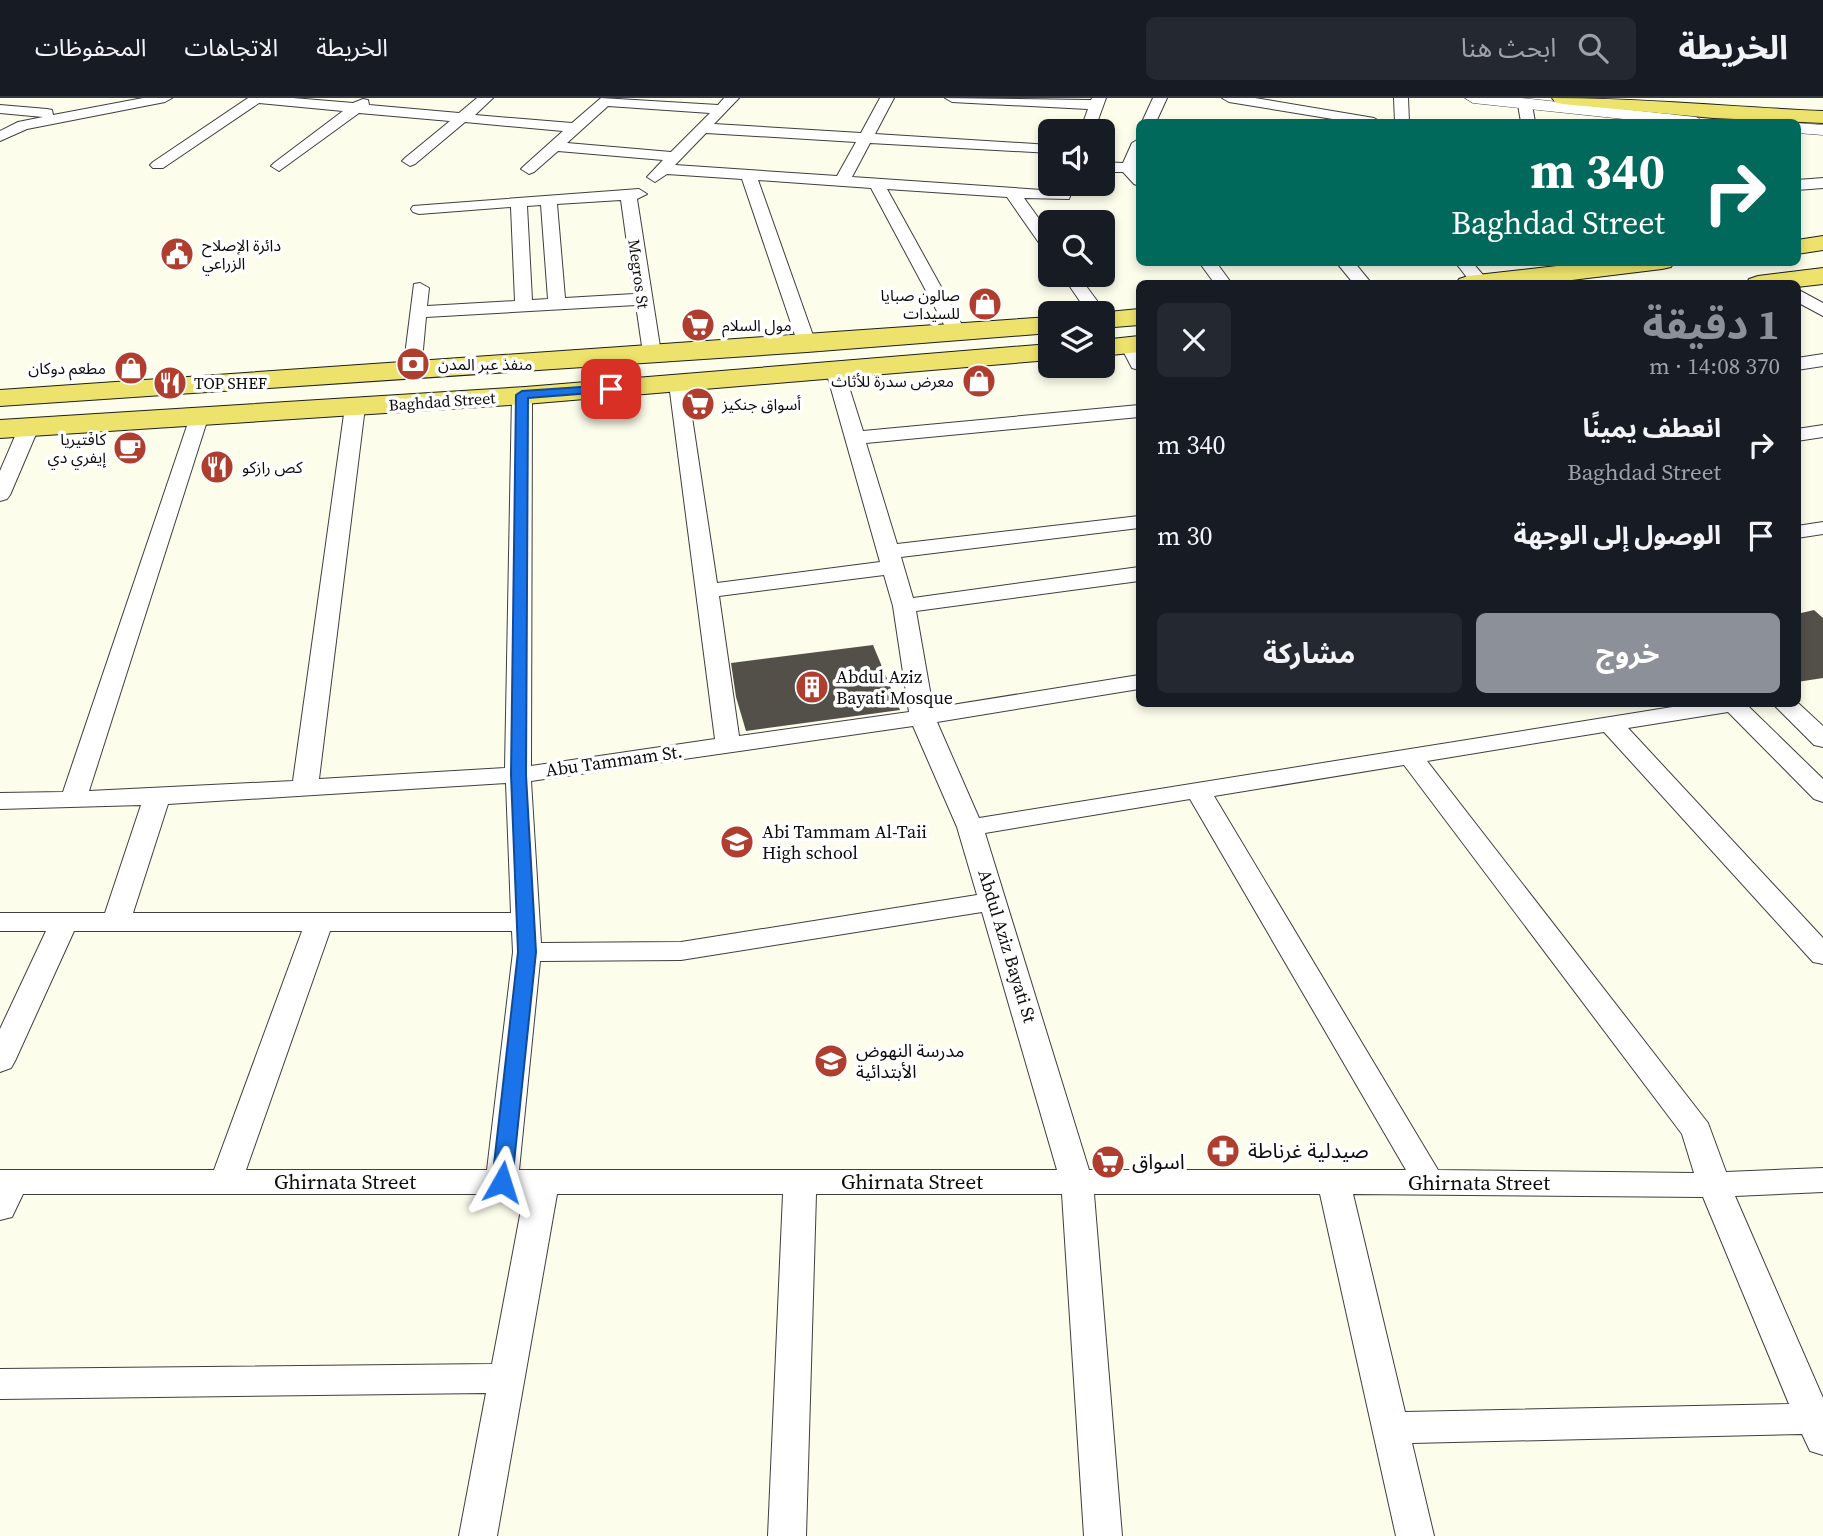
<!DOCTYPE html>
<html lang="ar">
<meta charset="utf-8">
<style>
body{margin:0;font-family:"Source Serif 4","Noto Sans Arabic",serif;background:#242831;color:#f1f3f6;direction:rtl;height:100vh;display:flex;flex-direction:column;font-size:26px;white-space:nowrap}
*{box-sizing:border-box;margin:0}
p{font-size:23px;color:#9ea1a6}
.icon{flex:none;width:38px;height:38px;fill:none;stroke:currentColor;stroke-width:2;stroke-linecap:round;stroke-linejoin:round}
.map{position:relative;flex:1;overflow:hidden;direction:ltr}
.panel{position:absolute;left:1136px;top:182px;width:665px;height:427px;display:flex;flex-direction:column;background:#171b24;border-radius:10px;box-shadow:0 4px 10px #0003;direction:rtl}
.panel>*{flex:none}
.hud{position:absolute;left:1136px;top:21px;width:665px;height:147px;border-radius:10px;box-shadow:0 4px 10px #0003;direction:rtl;background:#00695c;color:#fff;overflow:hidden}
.controls{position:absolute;left:1038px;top:21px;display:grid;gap:14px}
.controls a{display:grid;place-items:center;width:77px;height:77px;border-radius:10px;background:#171b24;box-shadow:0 4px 10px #0003;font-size:35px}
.pin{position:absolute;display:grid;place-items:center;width:60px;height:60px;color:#fff;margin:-30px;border-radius:14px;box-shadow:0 4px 10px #0006}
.me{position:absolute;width:77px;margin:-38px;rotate:6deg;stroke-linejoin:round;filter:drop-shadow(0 0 5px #0008)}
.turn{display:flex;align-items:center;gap:24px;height:147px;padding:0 21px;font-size:32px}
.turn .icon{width:91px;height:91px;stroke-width:2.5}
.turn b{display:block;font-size:49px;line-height:60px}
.round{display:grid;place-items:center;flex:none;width:74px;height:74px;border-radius:10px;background:#242831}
.head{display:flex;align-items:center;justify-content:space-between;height:119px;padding:0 21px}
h1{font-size:42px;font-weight:700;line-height:52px;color:#8c9099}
.action{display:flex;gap:14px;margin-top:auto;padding:14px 21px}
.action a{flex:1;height:80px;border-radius:10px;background:#8c9099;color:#fff;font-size:28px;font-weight:700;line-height:80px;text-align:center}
.action a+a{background:#242831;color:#f1f3f6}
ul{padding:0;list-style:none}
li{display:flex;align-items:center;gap:21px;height:91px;padding:0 21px}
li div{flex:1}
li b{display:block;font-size:26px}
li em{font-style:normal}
header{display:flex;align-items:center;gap:42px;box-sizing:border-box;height:98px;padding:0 35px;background:#171b24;border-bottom:2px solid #363941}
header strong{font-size:33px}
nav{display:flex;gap:38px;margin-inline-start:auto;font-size:24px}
.search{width:490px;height:63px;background:#242831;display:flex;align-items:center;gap:18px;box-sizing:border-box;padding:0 24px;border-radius:10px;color:#9ea1a6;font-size:26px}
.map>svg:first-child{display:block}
.building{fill:#534f49}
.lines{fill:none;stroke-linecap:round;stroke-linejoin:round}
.minor-casing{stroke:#3f3f3f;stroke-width:2}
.tertiary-casing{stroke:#3f3f3f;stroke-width:1}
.primary-casing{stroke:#1d1d1d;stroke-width:2}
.minor{fill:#fff;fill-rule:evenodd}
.tertiary{fill:#fff;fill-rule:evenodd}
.primary{fill:#ede36c;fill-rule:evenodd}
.route{fill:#1a73e8;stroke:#114b97;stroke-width:2}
.labels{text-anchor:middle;stroke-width:7;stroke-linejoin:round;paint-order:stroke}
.far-poi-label{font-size:16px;fill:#0c0c0c;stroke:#fff;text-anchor:start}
.far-street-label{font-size:16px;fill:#0c0c0c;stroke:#fff}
.poi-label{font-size:18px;fill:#0c0c0c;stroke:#fff;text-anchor:start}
.street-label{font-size:18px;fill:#0c0c0c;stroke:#fff}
.near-poi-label{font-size:21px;fill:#0c0c0c;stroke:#fff;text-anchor:start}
.near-street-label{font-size:21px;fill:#0c0c0c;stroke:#fff}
</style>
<header>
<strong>الخريطة</strong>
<div class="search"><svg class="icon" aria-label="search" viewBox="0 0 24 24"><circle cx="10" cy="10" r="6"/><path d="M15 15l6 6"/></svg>ابحث هنا</div>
<nav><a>الخريطة</a><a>الاتجاهات</a><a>المحفوظات</a></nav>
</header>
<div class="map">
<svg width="1823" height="1438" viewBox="0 0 1823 1438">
<rect width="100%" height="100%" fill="#fdfdec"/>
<!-- building -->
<g class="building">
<polygon points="1814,512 1823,520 1823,580 1797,584 1797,516"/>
<polygon points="873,547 900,612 746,633 736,599 731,565"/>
</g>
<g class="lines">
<defs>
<g id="minor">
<polygon points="143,0 172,0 165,4 27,31 0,43 0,33 18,24 43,19 0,15 0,7 47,11 52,12 53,17"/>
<path d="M248 0H293L353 5 363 1 368 2 369 7 459 15 477 0H493L475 17 572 25 601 0 718 7 724 0H739L714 26 861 35 880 0H894L875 36 1050 47V55L870 45 852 79 1057 93 1059 86H1075L1069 101 1024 100 1050 136V153L1044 152 1007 99 887 91 966 234 957 239 948 234 871 90 758 82 816 246 807 251 798 246 742 81 667 76 655 84 647 79 663 62 558 53 534 74 529 76 521 71 524 68 563 33 465 24 415 66 410 68 402 63 405 60 450 23 359 15 279 73 271 68 274 65 343 13 259 5 163 70H153L150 67 153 64ZM608 8 710 15 671 54 567 45ZM706 35 856 44 837 78 675 67Z"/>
<polygon points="945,0 1091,2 1092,0 1106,0 1094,33 1080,33 1088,11 952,4"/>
<polygon points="1153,0 1167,0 1156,24 1142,24"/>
<polygon points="1222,0 1255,0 1374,20 1381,24 1351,24 1229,4"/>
<polygon points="1394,0 1408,0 1409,24 1395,24"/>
<polygon points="1525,3 1532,7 1535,24 1521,24 1518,7"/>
<polygon points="1139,41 1139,88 1134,86 1123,74 1102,74 1102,64 1123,65 1132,45"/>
<polygon points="1823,80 1823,90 1797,92 1797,82"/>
<path d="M639 91 647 96 637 101 661 255 659 259 652 261 643 255 636 207 426 219 421 273 419 277H405L403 273 414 186 420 185 429 190 427 208 515 203 511 109 419 116 413 114 411 111 413 108ZM621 102 634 196 565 200 557 106ZM541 107 548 201 532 202 527 108Z"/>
<polygon points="1199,164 1216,164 1232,186 1215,186"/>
<polygon points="1336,164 1354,164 1372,186 1354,186"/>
<polygon points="1455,164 1472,164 1489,184 1472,186"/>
<polygon points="1062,177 1078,177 1106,215 1103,219 1102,215 1088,215"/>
<polygon points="1797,191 1823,205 1823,218 1797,204"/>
<polygon points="1129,242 1135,243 1139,249 1139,272 1132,270 1120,247"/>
<polygon points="1823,256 1823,268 1797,272 1797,260"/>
<path d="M835 267 844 273 863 333 1139 307V319L866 345 897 446 1139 418V430L901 459 913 500 1139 469V483L916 513 933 610 1139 577V591L937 624 979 720 1691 606H1746L1823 681V704L1814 701 1728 614 1628 630 1823 840V866L1813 864 1604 634 1427 663 1708 1025 1726 1074 1823 1070V1094L1735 1098 1823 1300V1357L1810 1353 1802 1336 1412 1345 1434 1438H1396L1320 1096H1094L1122 1438H1084L1062 1096H816L806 1438H768L783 1096H557L497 1438H459L486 1295 0 1301V1271L492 1266 524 1096H23L12 1119 0 1122V1072H214L302 833H74L15 963 11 970 0 974V931L46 833H0V815H105L141 707 0 711V695L63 694 191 316H205L208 320 89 693 293 683 345 309 355 303 365 309 319 681 505 670 512 297 522 291 532 297 531 668 715 641 669 286 678 280 687 286 717 485 880 464 826 273ZM884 477 893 508 909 614 739 638 719 498ZM913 628 957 729 977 797 681 844 541 845 531 683ZM1404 667 1682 1036 1694 1075 1438 1072 1214 698ZM506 685 511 815H133L168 706ZM1190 701 1406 1072H1089L985 735ZM982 814 1057 1072H519L540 863 681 862ZM330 833H512L513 854 487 1072H246ZM1353 1096 1703 1099 1789 1306 1405 1314Z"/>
<polygon points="29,323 39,329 10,397 7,401 0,403 0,373 19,329"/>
<polygon points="1823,327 1823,339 1797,343 1797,331"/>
<polygon points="1823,424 1823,436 1797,440 1797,428"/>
<polygon points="1797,604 1823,628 1823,649 1814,647 1773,606"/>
</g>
<g id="tertiary">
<polygon points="1465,0 1521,0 1696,19 1705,24 1652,24 1473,5"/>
<polygon points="1797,25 1823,27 1823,37 1797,35"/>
</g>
<g id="primary">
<path d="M1552 0C1642 0 1732 9 1823 13V25L1713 20 1562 6 1555 4Z"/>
<polygon points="1823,138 1823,152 1797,156 1797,142"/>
<polygon points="1592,164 1674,164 1671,169 1662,171 1539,186 1456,186 1459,181 1468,178"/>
<polygon points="1823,170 1823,186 1797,189 1797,186 1746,186 1749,181 1758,178"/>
<polygon points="1139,211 1139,227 1102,230 1102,215 1098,215"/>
<polygon points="1050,219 1050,235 807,254 0,308 0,292"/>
<polygon points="1139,238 1139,254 1102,258 1102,242"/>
<polygon points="1050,246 1050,262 525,306 0,340 0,322 525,289"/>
</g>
</defs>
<!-- minor casing -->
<use href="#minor" class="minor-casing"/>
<!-- tertiary casing -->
<use href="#tertiary" class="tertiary-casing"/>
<!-- primary casing -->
<use href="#primary" class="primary-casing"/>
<!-- minor -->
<use href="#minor" class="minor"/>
<!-- tertiary -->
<use href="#tertiary" class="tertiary"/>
<!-- primary -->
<use href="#primary" class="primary"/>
</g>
<!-- route -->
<polygon class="route" points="611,287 616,288 616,293 528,300 526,677 536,854 512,1084 509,1089 502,1091 495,1089 492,1084 518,854 511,677 516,297 522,293"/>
<!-- icons -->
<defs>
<symbol id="civic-disc" viewBox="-11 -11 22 22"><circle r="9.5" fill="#b03e2f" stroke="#fff"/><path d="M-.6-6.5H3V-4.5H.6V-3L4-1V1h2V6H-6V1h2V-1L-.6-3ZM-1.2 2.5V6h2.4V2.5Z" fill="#fff"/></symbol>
<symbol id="shop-disc" viewBox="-11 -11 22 22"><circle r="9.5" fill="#b03e2f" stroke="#fff"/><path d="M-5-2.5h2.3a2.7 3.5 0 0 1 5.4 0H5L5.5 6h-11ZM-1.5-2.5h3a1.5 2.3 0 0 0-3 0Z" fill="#fff"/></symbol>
<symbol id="supermarket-disc" viewBox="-11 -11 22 22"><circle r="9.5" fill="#b03e2f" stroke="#fff"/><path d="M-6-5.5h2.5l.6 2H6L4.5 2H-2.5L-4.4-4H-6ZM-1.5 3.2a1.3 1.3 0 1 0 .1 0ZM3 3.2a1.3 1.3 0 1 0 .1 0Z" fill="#fff"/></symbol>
<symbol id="bank-disc" viewBox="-11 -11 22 22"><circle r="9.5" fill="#b03e2f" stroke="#fff"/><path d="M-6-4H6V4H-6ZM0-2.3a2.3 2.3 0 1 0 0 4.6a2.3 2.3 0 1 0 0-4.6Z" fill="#fff"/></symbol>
<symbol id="restaurant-disc" viewBox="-11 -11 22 22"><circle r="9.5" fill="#b03e2f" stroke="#fff"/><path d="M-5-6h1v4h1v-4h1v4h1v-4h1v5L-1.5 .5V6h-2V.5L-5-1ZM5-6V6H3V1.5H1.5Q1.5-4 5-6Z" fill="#fff"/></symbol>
<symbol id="cafe-disc" viewBox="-11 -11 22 22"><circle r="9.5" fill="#b03e2f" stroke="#fff"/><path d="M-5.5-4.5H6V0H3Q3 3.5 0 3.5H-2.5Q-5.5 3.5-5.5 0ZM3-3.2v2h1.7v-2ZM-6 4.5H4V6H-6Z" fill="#fff"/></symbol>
<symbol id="building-disc" viewBox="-11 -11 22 22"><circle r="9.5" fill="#b03e2f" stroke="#fff"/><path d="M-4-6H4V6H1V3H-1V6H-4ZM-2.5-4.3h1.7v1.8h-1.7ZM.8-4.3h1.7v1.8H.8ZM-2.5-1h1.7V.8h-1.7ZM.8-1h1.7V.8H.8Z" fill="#fff"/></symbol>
<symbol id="school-disc" viewBox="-11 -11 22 22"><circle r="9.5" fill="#b03e2f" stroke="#fff"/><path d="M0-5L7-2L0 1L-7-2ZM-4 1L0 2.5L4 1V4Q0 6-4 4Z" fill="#fff"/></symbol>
<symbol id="pharmacy-disc" viewBox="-11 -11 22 22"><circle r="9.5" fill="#b03e2f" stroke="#fff"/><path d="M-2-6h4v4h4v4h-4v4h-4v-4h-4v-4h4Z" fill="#fff"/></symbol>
</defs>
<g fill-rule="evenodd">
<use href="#civic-disc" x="158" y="137" width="38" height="38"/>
<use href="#shop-disc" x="966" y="187" width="38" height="38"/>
<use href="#supermarket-disc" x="679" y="208" width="38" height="38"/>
<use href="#bank-disc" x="394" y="247" width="38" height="38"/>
<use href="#shop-disc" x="112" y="251" width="38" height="38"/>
<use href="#shop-disc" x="960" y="264" width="38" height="38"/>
<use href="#restaurant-disc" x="151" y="266" width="38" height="38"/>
<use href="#supermarket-disc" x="679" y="287" width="38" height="38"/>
<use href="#cafe-disc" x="111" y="331" width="38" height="38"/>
<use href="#restaurant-disc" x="198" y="350" width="38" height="38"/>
<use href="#building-disc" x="793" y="570" width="38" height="38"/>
<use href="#school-disc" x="718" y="725" width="38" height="38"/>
<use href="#school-disc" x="812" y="944" width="38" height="38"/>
<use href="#pharmacy-disc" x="1204" y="1034" width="38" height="38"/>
<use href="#supermarket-disc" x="1089" y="1045" width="38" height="38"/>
</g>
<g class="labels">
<!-- far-poi labels -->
<g class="far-poi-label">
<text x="202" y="153">دائرة الإصلاح<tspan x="202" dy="18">الزراعي</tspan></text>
<text x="960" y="203" text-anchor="end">صالون صبايا<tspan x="960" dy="18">للسيدات</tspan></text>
<text x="722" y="233">مول السلام</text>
<text x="438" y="272">منفذ عبر المدن</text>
<text x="106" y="276" text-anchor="end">مطعم دوكان</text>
<text x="954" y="289" text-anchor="end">معرض سدرة للأثاث</text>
<text x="194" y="291">TOP SHEF</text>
<text x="722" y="312">أسواق جنكيز</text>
<text x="106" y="347" text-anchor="end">كافتيريا<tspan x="106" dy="18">إيفري دي</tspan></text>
<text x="242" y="375">كص رازكو</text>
</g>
<!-- far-street labels -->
<g class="far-street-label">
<text transform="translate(639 176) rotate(82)" y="6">Megros St</text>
<text transform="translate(442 303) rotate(-4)" y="6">Baghdad Street</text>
</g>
<!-- poi labels -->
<g class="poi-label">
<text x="836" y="585">Abdul Aziz<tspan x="836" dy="21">Bayati Mosque</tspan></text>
<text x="762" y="740">Abi Tammam Al-Taii<tspan x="762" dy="21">High school</tspan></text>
<text x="856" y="959">مدرسة النهوض<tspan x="856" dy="21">الأبتدائية</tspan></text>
</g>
<!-- street labels -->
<g class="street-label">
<text transform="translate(614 663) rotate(-8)" y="6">Abu Tammam St.</text>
<text transform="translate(1007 848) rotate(73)" y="6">Abdul Aziz Bayati St</text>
</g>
<!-- near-poi labels -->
<g class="near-poi-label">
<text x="1248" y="1060">صيدلية غرناطة</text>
<text x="1132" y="1071">اسواق</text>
</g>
<!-- near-street labels -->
<g class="near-street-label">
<text x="345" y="1091">Ghirnata Street</text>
<text x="912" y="1091">Ghirnata Street</text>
<text x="1479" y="1092">Ghirnata Street</text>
</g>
</g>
</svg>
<div class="controls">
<a><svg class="icon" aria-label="sound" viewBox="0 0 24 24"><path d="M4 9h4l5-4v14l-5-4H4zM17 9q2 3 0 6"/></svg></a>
<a><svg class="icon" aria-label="search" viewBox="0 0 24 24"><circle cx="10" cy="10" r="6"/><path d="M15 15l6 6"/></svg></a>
<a><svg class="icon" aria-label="layers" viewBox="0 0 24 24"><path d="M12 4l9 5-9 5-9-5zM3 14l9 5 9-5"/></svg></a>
</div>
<div class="pin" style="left:611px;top:291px;background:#d93025"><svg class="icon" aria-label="arrive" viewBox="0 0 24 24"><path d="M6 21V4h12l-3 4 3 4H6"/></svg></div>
<svg class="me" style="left:502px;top:1084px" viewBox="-20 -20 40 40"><path d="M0-17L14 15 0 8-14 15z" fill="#1a73e8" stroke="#fff" stroke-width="4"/></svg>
<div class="hud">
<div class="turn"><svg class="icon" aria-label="right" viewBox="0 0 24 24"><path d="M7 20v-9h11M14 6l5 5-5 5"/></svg><div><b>340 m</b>Baghdad Street</div></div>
</div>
<section class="panel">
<div class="head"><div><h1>1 دقيقة</h1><p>370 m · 14:08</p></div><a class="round"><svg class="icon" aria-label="close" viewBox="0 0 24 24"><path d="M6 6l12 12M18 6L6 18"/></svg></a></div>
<ul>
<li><svg class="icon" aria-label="right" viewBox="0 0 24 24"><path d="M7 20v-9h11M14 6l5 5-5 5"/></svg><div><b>انعطف يمينًا</b><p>Baghdad Street</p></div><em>340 m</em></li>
<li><svg class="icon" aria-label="arrive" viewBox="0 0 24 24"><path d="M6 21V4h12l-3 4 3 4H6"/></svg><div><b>الوصول إلى الوجهة</b></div><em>30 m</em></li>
</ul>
<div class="action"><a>خروج</a><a>مشاركة</a></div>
</section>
</div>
